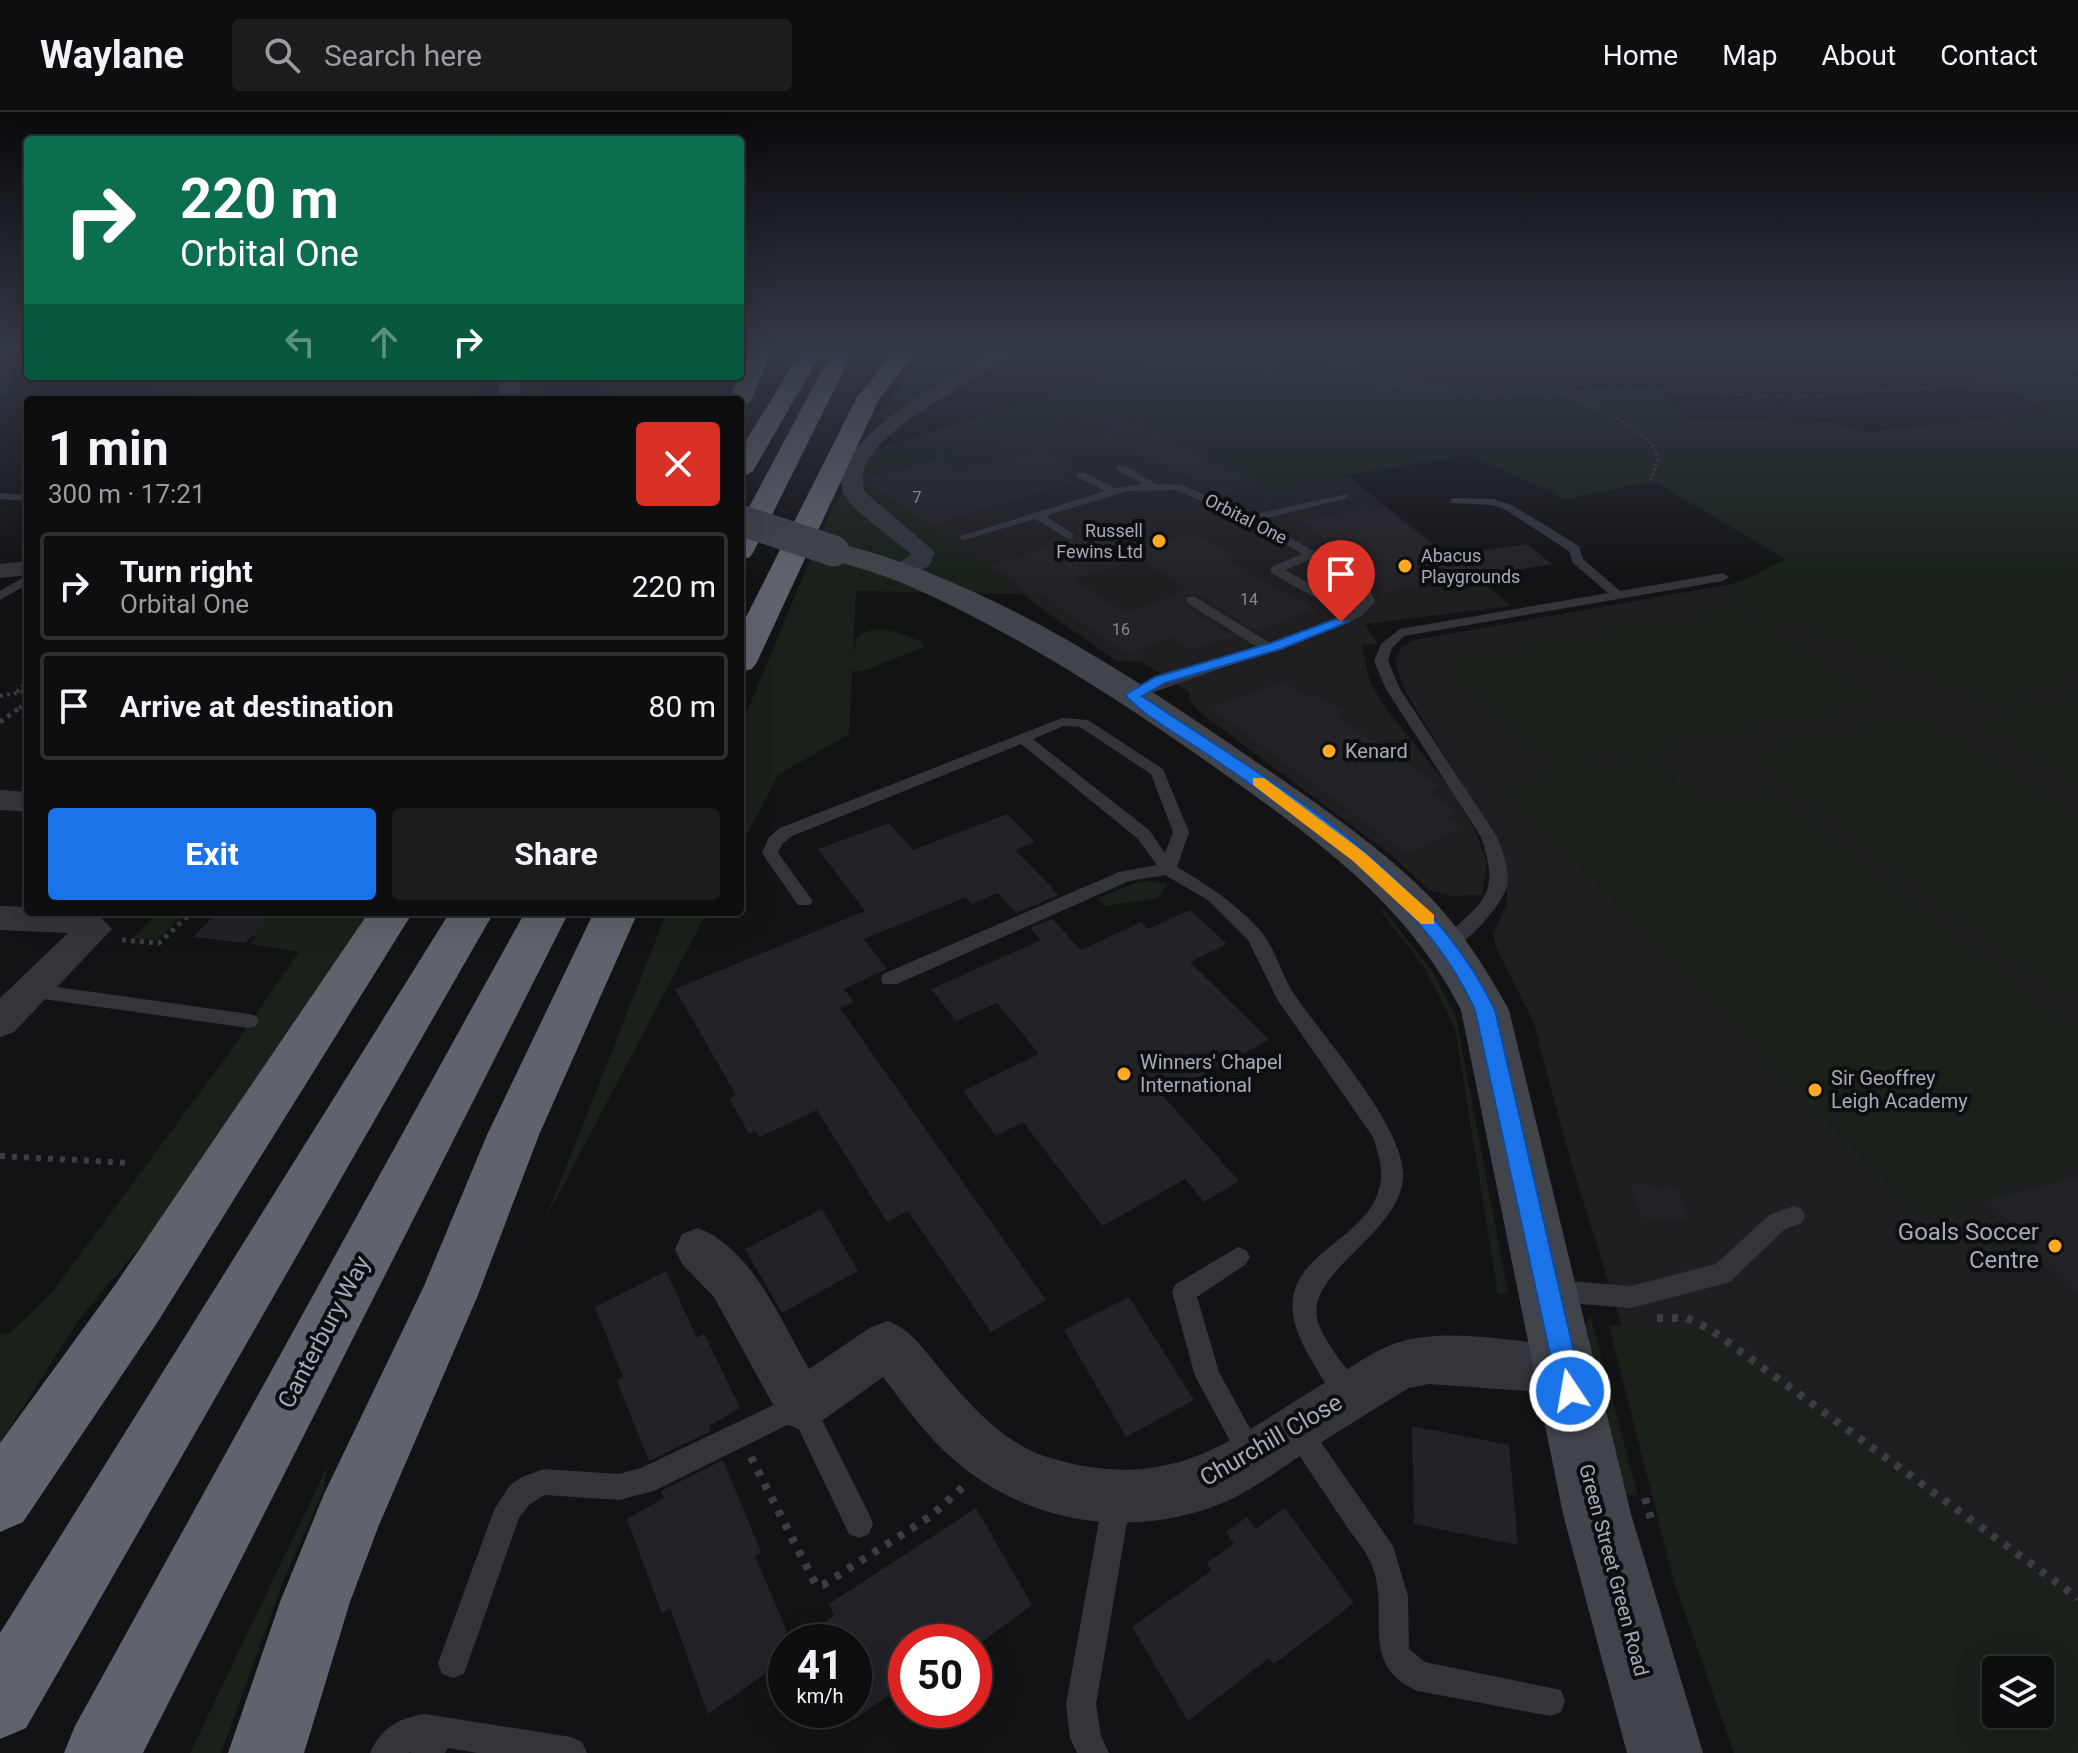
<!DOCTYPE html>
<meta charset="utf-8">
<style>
body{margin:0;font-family:Roboto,sans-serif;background:#1c1c1e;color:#f1f3f6;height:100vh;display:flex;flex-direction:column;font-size:30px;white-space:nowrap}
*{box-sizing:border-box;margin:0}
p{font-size:26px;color:#9b9c9f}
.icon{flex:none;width:44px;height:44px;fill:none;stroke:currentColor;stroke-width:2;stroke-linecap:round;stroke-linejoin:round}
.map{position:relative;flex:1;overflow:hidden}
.panel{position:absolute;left:24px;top:284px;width:720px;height:520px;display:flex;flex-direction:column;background:#0e0e10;border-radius:8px;box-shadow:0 8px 32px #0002,0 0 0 2px #2e2e30}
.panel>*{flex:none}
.hud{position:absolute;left:24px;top:24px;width:720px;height:244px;border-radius:8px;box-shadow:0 8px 32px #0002,0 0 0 2px #2e2e30;background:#0b6e4f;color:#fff;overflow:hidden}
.fabs{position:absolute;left:1982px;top:1544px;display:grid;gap:16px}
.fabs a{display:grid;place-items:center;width:72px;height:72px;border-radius:8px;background:#0e0e10;box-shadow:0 8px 32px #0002,0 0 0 2px #2e2e30;font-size:40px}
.speed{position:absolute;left:768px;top:1512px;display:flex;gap:16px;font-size:40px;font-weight:700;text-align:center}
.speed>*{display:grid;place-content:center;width:104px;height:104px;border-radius:50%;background:#0e0e10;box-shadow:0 8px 32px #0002,0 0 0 2px #2e2e30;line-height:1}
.speed small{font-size:20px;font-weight:400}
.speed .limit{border:12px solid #d22;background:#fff;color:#111}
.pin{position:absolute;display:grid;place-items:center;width:68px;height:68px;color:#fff;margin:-82px -34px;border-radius:50% 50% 50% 0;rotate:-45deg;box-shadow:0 0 8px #0007}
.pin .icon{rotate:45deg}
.me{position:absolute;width:88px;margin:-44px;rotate:348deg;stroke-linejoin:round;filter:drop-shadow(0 0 6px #0008)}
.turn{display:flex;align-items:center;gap:28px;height:168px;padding:0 24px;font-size:36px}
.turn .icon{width:104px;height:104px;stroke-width:2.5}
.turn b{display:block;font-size:56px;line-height:68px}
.lanes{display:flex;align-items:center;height:76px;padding:0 24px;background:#0003;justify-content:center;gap:40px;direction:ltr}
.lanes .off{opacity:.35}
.round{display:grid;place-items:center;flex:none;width:84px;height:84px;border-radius:8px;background:#1c1c1e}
.summary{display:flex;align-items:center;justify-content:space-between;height:136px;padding:0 24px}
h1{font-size:48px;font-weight:700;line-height:60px}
.action{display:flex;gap:16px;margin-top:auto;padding:16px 24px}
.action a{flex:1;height:92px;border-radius:8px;background:#1a73e8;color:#fff;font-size:32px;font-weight:700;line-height:92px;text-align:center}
.action a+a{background:#1c1c1e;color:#f1f3f6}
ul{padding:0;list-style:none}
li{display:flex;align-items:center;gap:24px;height:108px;margin:0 16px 12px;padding:0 8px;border:4px solid #2e2e30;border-radius:8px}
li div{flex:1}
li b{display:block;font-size:30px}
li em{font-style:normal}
header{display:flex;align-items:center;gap:48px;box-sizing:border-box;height:112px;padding:0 40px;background:#0e0e10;border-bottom:2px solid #2e2e30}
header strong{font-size:38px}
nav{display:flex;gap:44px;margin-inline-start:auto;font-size:28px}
.search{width:560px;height:72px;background:#1c1c1e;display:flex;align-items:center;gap:20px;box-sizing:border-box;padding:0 28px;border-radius:8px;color:#9b9c9f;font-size:30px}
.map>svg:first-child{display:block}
.built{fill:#1f1f22;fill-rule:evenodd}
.green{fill:#19211a;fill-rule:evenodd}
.building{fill:#232327;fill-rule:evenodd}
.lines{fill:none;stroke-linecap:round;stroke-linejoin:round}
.path-far4{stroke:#3a3d42;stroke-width:3;stroke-dasharray:2 3;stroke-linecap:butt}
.path-far3{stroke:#3a3d42;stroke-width:4;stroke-dasharray:3 4;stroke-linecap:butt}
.path-far2{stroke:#3a3d42;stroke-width:5;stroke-dasharray:4 5;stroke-linecap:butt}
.path-far1{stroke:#3a3d42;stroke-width:6;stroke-dasharray:5 7;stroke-linecap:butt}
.path{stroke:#3a3d42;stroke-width:8;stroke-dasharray:6 9;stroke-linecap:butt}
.lane{fill:#34353b;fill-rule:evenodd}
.street{fill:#34353b;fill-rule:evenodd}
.secondary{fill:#42444b;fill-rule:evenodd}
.highway{fill:#5f646c;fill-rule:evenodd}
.secondary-bridge{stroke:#42444b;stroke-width:31}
.route{fill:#1a73e8;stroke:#114b97;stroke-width:2}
.slow{fill:#f59e0b}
.poi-dot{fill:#ffa922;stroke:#0e0e10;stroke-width:3}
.labels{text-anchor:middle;stroke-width:8;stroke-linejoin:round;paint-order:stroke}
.number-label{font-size:16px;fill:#838993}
.far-street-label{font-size:18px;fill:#a3abb7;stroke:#0e0e10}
.far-poi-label{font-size:18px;fill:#a3abb7;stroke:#0e0e10;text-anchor:end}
.poi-label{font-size:20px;fill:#a3abb7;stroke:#0e0e10;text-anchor:start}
.street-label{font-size:20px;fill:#a3abb7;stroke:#0e0e10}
.near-poi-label{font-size:24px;fill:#a3abb7;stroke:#0e0e10;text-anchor:end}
.near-street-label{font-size:24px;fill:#a3abb7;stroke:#0e0e10}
</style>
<header>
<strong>Waylane</strong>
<div class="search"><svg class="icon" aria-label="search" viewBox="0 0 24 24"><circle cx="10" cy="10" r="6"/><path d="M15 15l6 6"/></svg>Search here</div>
<nav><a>Home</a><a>Map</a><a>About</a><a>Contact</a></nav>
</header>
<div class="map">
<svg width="2078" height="1641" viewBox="0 0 2078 1641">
<rect width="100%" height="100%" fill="#131315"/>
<!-- built -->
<g class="built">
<polygon points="1110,297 1276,375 1348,364 1512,494 1365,512 1378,532 1362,533 1370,570 1386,597 1447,672 1476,720 1487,751 1482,783 1452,784 1429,778 1395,746 1202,602 1191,590 1189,580 1141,550 1116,549 859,367"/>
<path d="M1789 451 2078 471V1641H1749L1673 1408 1618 1200 1570 1047 1533 909 1497 837 1493 821 1507 792V759L1496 726 1405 579 1395 549 1401 536 1413 528 1732 472ZM1996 1558H2040V1602H1996Z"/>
</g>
<!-- green -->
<g class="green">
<polygon points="0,236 28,236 28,264 74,264 0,285"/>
<polygon points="773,236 785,236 740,326 740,306"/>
<polygon points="933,236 1006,236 891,308 878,307 911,258"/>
<path d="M1068 236 1162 240 1183 236 1175 245 1321 259 1330 236H1361V262L1402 263 1483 279 1660 277 1689 307 1830 311 1869 320 2056 300 1981 267 2078 255V560L2006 586 1963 579 1852 530 1805 513 1769 509 1725 480 1785 447 1653 369 1566 387 1469 343 1276 375 1110 297 865 365 1021 482 856 479 853 541 857 525C878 509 901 522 923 530L924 535 863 559H852L849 622 778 663 740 736V617L831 397 874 338 1140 254 1243 257Z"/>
<polygon points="81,264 481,264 477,288 226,288"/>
<polygon points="524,264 546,264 549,271 545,275 554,288 525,288"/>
<polygon points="581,264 734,264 722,288 623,288"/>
<polygon points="1742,500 1876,588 1556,653 1447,553"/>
<polygon points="2078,587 2078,669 1982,610"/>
<polygon points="1921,607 2078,707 2078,881 2065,885 1749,644"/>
<polygon points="1647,645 1708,698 1773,683 2078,925 2078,1056 1921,1105 1505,677"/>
<polygon points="1141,769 1168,771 1158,786 1105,794 1098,786"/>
<polygon points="1383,797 1433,860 1456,905 1508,1181 1498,1182 1455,916 1425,857 1380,798"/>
<polygon points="159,800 187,800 157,828 133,826"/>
<polygon points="271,800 374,800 159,1112 80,1206 0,1331 0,1221 9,1222 53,1179 227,944 299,840 250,832 256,825 249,824"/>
<polygon points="667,800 707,800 545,1108"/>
<polygon points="1590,1203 1638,1384 1623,1382 1586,1214"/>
<path d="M1621 1213 1700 1217 2078 1496V1641H1734L1674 1470 1609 1214ZM1996 1558H2040V1602H1996Z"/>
<polygon points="328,1353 323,1379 283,1470 221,1641 190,1641"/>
</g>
<!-- building -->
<g class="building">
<polygon points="1131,311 1204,347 1256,371 1221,383 1098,320"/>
<polygon points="1042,338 1076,356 1060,361 1076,370 931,413 868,370 867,367 938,348 959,361"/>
<polygon points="1385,396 1457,453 1455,442 1527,432 1552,452 1389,480 1301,408"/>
<path d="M1116 413 1121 435 1198 423 1237 447 1230 450 1314 497 1257 519 1197 482H1187L1185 494 1234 524 1192 538 1172 525 1128 542 1038 480 1032 482 991 453ZM1122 438 1188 478 1126 501 1074 468 1124 451Z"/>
<polygon points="1283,569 1310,586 1318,584 1344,600 1335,604 1440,675 1428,680 1457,701 1447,706 1461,716 1407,742 1212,596"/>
<polygon points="1007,702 1035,730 1015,738 1059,783 1016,801 998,781 972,792 966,785 864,827 887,857 844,877 854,890 840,896 1046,1188 991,1220 908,1099 887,1110 817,998 760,1025 756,1019 749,1022 729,986 736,983 675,877 865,799 818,737 889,711 913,738"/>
<polygon points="1190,798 1227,832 1190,850 1269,928 1163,984 1239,1069 1204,1090 1185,1067 1103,1114 1023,1010 996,1024 963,979 1039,942 997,891 956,909 931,877 1041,828 1030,816 1052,807 1081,838 1141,810 1148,817"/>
<polygon points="218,800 275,800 245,831 193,825"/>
<polygon points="2078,1065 2078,1180 1988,1088"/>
<polygon points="1631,1072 1676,1076 1688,1108 1642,1105"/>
<polygon points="822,1097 858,1159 782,1201 745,1137"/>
<polygon points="666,1159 697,1226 704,1221 740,1296 709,1314 711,1319 649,1349 617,1269 623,1265 595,1195"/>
<polygon points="1129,1185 1194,1288 1126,1325 1064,1218"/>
<polygon points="1412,1314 1509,1333 1518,1433 1414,1412"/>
<polygon points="723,1348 761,1440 755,1444 786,1517 786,1547 708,1602 670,1496 662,1502 627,1407 664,1386 661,1379"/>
<polygon points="976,1396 1032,1493 982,1530 906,1530 906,1571 854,1608 854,1530 795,1530 834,1504 829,1492"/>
<polygon points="1285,1396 1354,1491 1274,1552 1269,1546 1188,1609 1132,1515 1211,1459 1207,1451 1234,1432 1226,1420 1247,1405 1255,1417"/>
</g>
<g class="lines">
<!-- path-far4 -->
<g class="path-far4">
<polyline points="1040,236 1337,272 1348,269 1481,283 1639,278 1798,285 1958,273 2078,257"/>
<polyline points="2047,236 2078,241"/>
<path d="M1562 282C1588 293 1656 317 1658 348L1649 371"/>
</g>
<!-- path-far3 -->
<g class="path-far3">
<polyline points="17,580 28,568"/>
<polyline points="0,584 28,579"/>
<polyline points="19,596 28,590"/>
</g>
<!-- path-far2 -->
<g class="path-far2">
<polyline points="0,610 22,594"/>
<polyline points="122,828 159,831 192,800"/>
</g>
<!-- path-far1 -->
<polyline class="path-far1" points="0,1044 131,1051"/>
<!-- path -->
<g class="path">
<polyline points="1657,1206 1687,1206 1710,1217 2078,1486"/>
<polyline points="751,1345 816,1473 823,1473 931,1404 966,1372"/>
<polyline points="1645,1386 1651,1407"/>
</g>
<!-- lane -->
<g class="lane">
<path d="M1117 354H1125L1156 372 1183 373 1250 403 1347 382V386L1259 408 1368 470 1375 490 1361 504 1337 516 1137 586H1127V580L1257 535 1187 491V485H1195L1270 531C1301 521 1337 512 1362 489L1358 475 1311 447 1285 458 1322 479V485H1314L1271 461V455L1302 442 1245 409 1177 378 1128 379 1046 404 1073 422V426L1069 427 1035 407 964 428 958 425 1105 379 1077 365V361H1085L1115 376 1142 372 1117 358Z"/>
<polygon points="0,381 28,383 28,389 0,387"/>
<path d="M1455 386 1493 387 1512 393 1579 434 1583 447 1620 479 1723 461 1729 465 1723 469 1404 524 1392 536 1388 549 1400 577 1497 725C1503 741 1510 757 1507 774 1503 792 1461 842 1443 837L1440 832 1443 827C1483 788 1501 785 1481 725L1386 577 1374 549 1381 532 1400 517 1608 481 1573 451 1569 439 1504 397 1492 393 1451 391V387Z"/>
<polygon points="28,463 28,472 0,488 0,479"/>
<path d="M1062 606 1088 608 1163 657 1189 720 1177 755C1208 773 1235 791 1259 817 1275 835 1281 862 1294 882 1322 924 1409 1019 1403 1068 1396 1126 1299 1163 1319 1213 1328 1235 1346 1255 1359 1274L1363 1283 1359 1292 1350 1296C1333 1289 1322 1265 1312 1249 1244 1139 1375 1141 1381 1066 1382 1052 1377 1038 1373 1025L1277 887 1248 828 1208 788 1165 763 1129 769 897 872H883L881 867 883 862 1119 760 1157 753 1137 726 1021 632 792 724 782 732 778 741 813 789 810 793H798L762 741 769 725 780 716ZM1064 614 1080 615 1151 662 1173 720 1165 741 1149 718 1033 627Z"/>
<polygon points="29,871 249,902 256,904 259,909 256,914 249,916 29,885 22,883 20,878 22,873"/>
<polygon points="1794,1094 1802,1097 1805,1104 1802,1111 1785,1117 1731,1169 1723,1172 1631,1196 1556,1190 1548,1187 1544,1179 1548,1171 1556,1168 1631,1174 1716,1152 1769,1103"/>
<polygon points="1238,1135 1246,1138 1250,1145 1246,1152 1197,1185 1219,1260 1264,1342 1260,1351 1251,1355 1242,1351 1195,1264 1172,1180 1176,1172"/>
<polygon points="801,1280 810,1284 869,1402 873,1412 869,1422 859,1426 849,1422 795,1309 654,1379 619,1388 544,1383 529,1393 519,1406 464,1562 453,1566 442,1562 438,1551 494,1398 510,1373 522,1365 544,1357 619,1362 641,1356"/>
<path d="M1298 1306 1307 1310 1393 1434 1408 1484 1409 1537 1425 1550 1561 1578 1565 1589 1561 1600 1550 1604 1418 1579C1356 1553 1392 1499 1371 1451 1365 1438 1355 1426 1347 1415 1328 1386 1308 1357 1289 1328L1285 1319 1289 1310Z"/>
<polygon points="1117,1373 1127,1377 1131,1387 1096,1592 1101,1624 1109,1641 1077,1641 1070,1626 1066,1592 1103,1387 1107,1377"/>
<path d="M425 1602 571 1625 582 1630 587 1641H477L448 1636 445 1641H410L412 1638 409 1641H370C380 1617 400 1605 425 1602Z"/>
</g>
<!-- street -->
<g class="street">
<path d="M999 236H1019C989 269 843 322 865 380L935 440 929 454 907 465H889L886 460 911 442C894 427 851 399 843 380 823 330 965 257 999 236Z"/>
<polygon points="28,449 28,463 0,466 0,452"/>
<polygon points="0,678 28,680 28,700 0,698"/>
<polygon points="0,794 28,795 28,800 96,800 112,817 14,920 0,925 0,886 68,821 0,818"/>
<path d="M698 1116C753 1137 781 1210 809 1257L871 1215 888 1209C912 1218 924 1238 940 1257 969 1292 1003 1331 1047 1345 1178 1385 1233 1324 1338 1263 1358 1251 1379 1235 1403 1229 1453 1216 1514 1230 1566 1234L1584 1241 1591 1258 1584 1275 1566 1282 1429 1272 1409 1276C1376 1296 1343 1316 1311 1337 1285 1353 1261 1372 1234 1386 1144 1428 1036 1416 959 1352 929 1328 906 1295 883 1265L819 1311 801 1318 783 1311 714 1185 682 1152 675 1137 682 1122Z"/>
</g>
<!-- secondary -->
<g class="secondary">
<polygon points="497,264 519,264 521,288 499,288"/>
<path d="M834 430C987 468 1124 559 1252 647 1313 689 1376 731 1429 784 1462 818 1486 857 1509 898L1631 1402 1703 1641H1627L1563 1402 1461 898C1409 794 1316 727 1223 661 1126 592 1025 526 916 477 886 463 855 455 824 445L820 439 824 433Z"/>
</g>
<!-- highway -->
<g class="highway">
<polygon points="751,236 772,236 751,289 740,296 740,288 729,288"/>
<polygon points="803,236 824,236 753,359 740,367 740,338"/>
<polygon points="834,236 855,236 754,439 750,445 740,448 740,412"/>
<polygon points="898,236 919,236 879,287 757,550 752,557 740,560 740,517 857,285"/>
<polygon points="369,800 413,800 157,1211 23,1410 0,1420 0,1331 115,1173"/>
<polygon points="450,800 494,800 26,1616 0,1627 0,1521"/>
<polygon points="525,800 569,800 143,1641 64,1641 75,1614"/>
<polygon points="594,800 638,800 539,1023 478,1183 379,1413 350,1490 304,1641 228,1641 280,1490 324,1382 424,1174 487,1023"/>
</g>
<!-- secondary-bridge -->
<polyline class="secondary-bridge" points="740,408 834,439"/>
</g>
<!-- sky -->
<linearGradient id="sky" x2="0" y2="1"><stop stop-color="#0a0a0c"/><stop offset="0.51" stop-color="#333946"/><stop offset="1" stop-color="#333946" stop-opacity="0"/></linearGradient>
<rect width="2078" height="466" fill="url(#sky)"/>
<!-- route -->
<path class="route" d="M1336 507 1348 510 1281 537 1165 571 1142 584C1268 669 1428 756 1495 898L1583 1279 1579 1288 1570 1292 1561 1288 1558 1279 1475 898C1424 785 1313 715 1214 647 1186 627 1148 608 1125 583L1155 565 1271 531Z"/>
<!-- slow -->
<polygon class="slow" points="1253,666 1264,666 1365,741 1434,803 1434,812 1421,812 1353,749 1253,673"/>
<!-- markers -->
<g class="poi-dot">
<circle cx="1159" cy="429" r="8"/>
<circle cx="1405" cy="454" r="8"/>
<circle cx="1329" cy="639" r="8"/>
<circle cx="1124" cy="962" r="8"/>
<circle cx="1815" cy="978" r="8"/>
<circle cx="2055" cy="1134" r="8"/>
</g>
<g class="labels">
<!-- number labels -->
<g class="number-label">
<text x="917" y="391">7</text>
<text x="1249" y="493">14</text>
<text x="1121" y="523">16</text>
</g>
<!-- far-street labels -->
<g class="far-street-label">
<text transform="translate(1246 407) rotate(27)" y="6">Orbital One</text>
</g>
<!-- far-poi labels -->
<g class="far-poi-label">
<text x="1143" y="425">Russell<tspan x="1143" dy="21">Fewins Ltd</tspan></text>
<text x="1421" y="450" text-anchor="start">Abacus<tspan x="1421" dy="21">Playgrounds</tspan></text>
</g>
<!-- poi labels -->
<g class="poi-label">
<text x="1345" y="646">Kenard</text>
<text x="1140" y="957">Winners' Chapel<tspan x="1140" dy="23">International</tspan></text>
<text x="1831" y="973">Sir Geoffrey<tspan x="1831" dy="23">Leigh Academy</tspan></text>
</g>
<!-- street labels -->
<g class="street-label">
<text transform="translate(1614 1458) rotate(75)" y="7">Green Street Green Road</text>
</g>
<!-- near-poi labels -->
<g class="near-poi-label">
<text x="2039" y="1128">Goals Soccer<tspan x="2039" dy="28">Centre</tspan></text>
</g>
<!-- near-street labels -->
<g class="near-street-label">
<text transform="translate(324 1220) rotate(-62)" y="8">Canterbury Way</text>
<text transform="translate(1271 1328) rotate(-30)" y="8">Churchill Close</text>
</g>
</g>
</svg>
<div class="fabs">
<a><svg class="icon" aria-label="layers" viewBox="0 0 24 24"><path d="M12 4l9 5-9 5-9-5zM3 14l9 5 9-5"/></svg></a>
</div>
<div class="speed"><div>41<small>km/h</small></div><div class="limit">50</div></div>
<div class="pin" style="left:1341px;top:510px;background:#d93025"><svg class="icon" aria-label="arrive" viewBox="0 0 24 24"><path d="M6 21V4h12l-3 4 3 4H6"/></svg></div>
<svg class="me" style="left:1570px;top:1279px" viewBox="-20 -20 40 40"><circle r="17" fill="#1a73e8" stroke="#fff" stroke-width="3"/><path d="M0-11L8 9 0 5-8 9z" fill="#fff"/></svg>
<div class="hud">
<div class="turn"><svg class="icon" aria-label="right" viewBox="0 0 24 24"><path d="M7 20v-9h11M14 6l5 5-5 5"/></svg><div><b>220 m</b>Orbital One</div></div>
<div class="lanes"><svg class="icon off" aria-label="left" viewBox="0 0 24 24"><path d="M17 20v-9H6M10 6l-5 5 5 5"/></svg><svg class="icon off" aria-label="ahead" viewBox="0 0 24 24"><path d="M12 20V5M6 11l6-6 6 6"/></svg><svg class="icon" aria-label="right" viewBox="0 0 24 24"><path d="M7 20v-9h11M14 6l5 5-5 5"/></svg></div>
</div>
<section class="panel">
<div class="summary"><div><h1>1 min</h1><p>300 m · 17:21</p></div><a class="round" style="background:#d93025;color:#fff"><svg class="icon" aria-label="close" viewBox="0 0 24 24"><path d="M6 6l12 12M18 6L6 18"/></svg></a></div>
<ul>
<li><svg class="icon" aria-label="right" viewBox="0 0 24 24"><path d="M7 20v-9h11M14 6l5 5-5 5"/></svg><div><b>Turn right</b><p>Orbital One</p></div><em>220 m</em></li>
<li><svg class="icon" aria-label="arrive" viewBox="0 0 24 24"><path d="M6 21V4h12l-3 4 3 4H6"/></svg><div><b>Arrive at destination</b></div><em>80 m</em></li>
</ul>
<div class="action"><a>Exit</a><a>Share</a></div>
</section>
</div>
